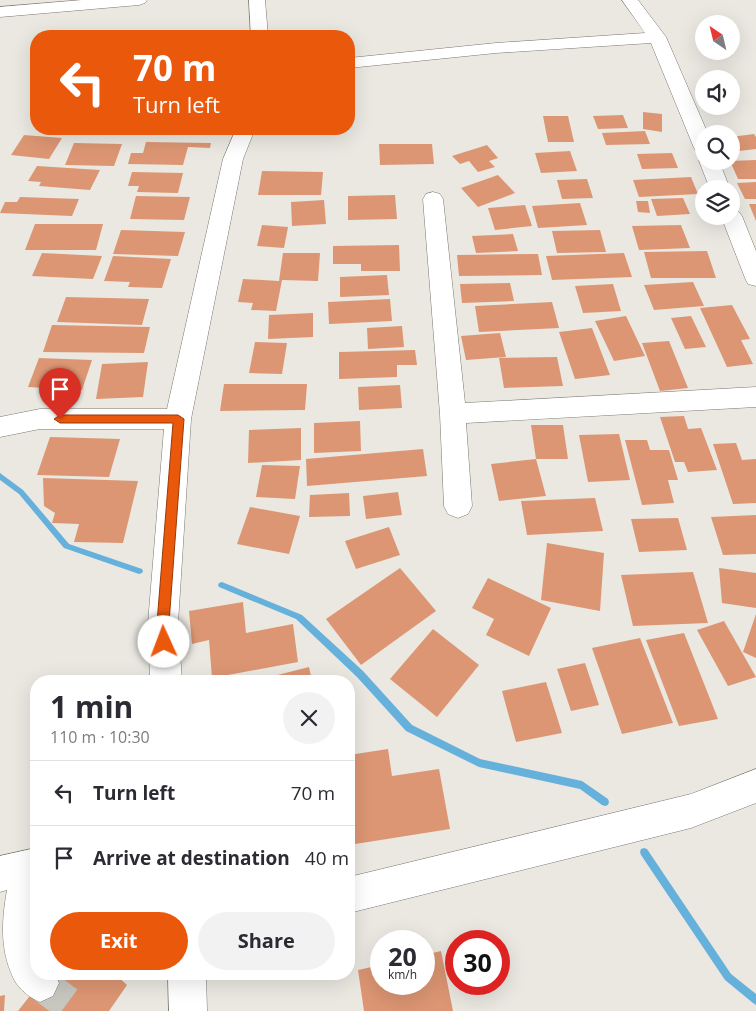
<!DOCTYPE html>
<meta charset="utf-8">
<style>
body{margin:0;font-family:"Open Sans",sans-serif;background:#f2f2f3;color:#2b2b33;height:100vh;display:flex;flex-direction:column;font-size:19px;white-space:nowrap}
*{box-sizing:border-box;margin:0}
p{font-size:16px;color:#7c7c81}
.icon{flex:none;width:28px;height:28px;fill:none;stroke:currentColor;stroke-width:2;stroke-linecap:round;stroke-linejoin:round}
.map{position:relative;flex:1;overflow:hidden}
.drawer{position:absolute;left:30px;top:675px;width:325px;height:305px;display:flex;flex-direction:column;background:#fff;border-radius:20px;box-shadow:0 5px 20px #0002}
.drawer>*{flex:none}
.banner{position:absolute;left:30px;top:30px;width:325px;height:105px;border-radius:20px;box-shadow:0 5px 20px #0002;background:#ea580c;color:#fff;overflow:hidden}
.needle{width:32px;rotate:325deg}
.fabs{position:absolute;left:695px;top:15px;display:grid;gap:10px}
.fabs a{display:grid;place-items:center;width:45px;height:45px;border-radius:50%;background:#fff;box-shadow:0 5px 20px #0002;font-size:25px}
.speed{position:absolute;left:370px;top:930px;display:flex;gap:10px;font-size:25px;font-weight:700;text-align:center}
.speed>*{display:grid;place-content:center;width:65px;height:65px;border-radius:50%;background:#fff;box-shadow:0 5px 20px #0002;line-height:1}
.speed small{font-size:12px;font-weight:400}
.speed .limit{border:8px solid #d22;background:#fff;color:#111}
.pin{position:absolute;display:grid;place-items:center;width:42px;height:42px;color:#fff;margin:-51px -21px;border-radius:50% 50% 50% 0;rotate:-45deg;box-shadow:0 0 5px #0007}
.pin .icon{rotate:45deg}
.me{position:absolute;width:55px;margin:-28px;rotate:358deg;stroke-linejoin:round;filter:drop-shadow(0 0 4px #0008)}
.turn{display:flex;align-items:center;gap:18px;height:105px;padding:0 20px;font-size:22px}
.turn .icon{width:65px;height:65px;stroke-width:2.5}
.turn b{display:block;font-size:35px;line-height:42px}
.round{display:grid;place-items:center;flex:none;width:52px;height:52px;border-radius:26px;background:#f2f2f3}
.head{display:flex;align-items:center;justify-content:space-between;height:85px;padding:0 20px}
h1{font-size:30px;font-weight:700;line-height:38px}
.cta{display:flex;gap:10px;margin-top:auto;padding:10px 20px}
.cta a{flex:1;height:58px;border-radius:30px;background:#ea580c;color:#fff;font-size:20px;font-weight:700;line-height:58px;text-align:center}
.cta a+a{background:#f2f2f3;color:#2b2b33}
ul{padding:0;list-style:none}
li{display:flex;align-items:center;gap:15px;height:65px;padding:0 20px;border-top:1px solid #e1e1e2}
li div{flex:1}
li b{display:block;font-size:19px}
li em{font-style:normal}
.map>svg:first-child{display:block}
.lines{fill:none;stroke-linecap:round;stroke-linejoin:round}
.stream{fill:#66b0dc;fill-rule:evenodd}
.building{fill:#dc9673}
.minor-tunnel{stroke:#c7c6bf;stroke-width:34;stroke-dasharray:34 17;stroke-linecap:butt}
.minor-casing{stroke:#7a7872;stroke-width:1}
.minor{fill:#fff;fill-rule:evenodd}
.route{fill:#ea580c;stroke:#983908}
</style>
<div class="map">
<svg width="756" height="1011" viewBox="0 0 756 1011">
<rect width="100%" height="100%" fill="#eae8e1"/>
<g class="lines">
<!-- stream -->
<g class="stream">
<polygon points="0,473 23,490 69,544 142,569 143,571 142,573 139,574 64,548 19,494 0,480"/>
<polygon points="222,582 302,615 363,671 412,725 480,759 582,781 608,799 609,802 608,805 605,806 602,805 580,789 479,767 406,731 357,677 296,619 219,587 218,585 219,583"/>
<polygon points="644,848 647,849 731,974 756,994 756,1005 753,1003 725,980 641,855 640,852 641,849"/>
</g>
</g>
<!-- building -->
<g class="building">
<polygon points="643,112 662,114 662,132 643,129"/>
<polygon points="623,115 628,128 598,129 593,116"/>
<polygon points="543,116 568,116 574,142 548,142"/>
<polygon points="645,131 650,144 606,145 602,133"/>
<polygon points="754,134 756,137 756,149 739,151 731,140 731,137"/>
<polygon points="24,135 62,138 49,159 11,155"/>
<polygon points="146,142 211,143 210,148 188,147 183,165 128,164 131,153 143,153"/>
<polygon points="74,143 122,144 114,166 65,165"/>
<polygon points="379,144 432,144 434,164 380,165"/>
<polygon points="487,145 498,158 489,161 495,167 478,172 469,161 460,164 452,156"/>
<polygon points="570,151 577,171 541,173 535,153"/>
<polygon points="672,153 678,168 642,169 637,154"/>
<polygon points="756,160 756,179 738,179 730,161"/>
<polygon points="37,166 100,170 90,190 39,186 41,182 28,181"/>
<polygon points="262,171 323,172 321,195 258,195"/>
<polygon points="132,172 183,173 178,193 137,192 139,186 128,186"/>
<polygon points="498,175 515,193 478,207 461,188"/>
<polygon points="691,177 698,194 639,197 633,180"/>
<polygon points="587,179 593,198 562,199 557,180"/>
<polygon points="756,182 756,199 745,199 737,183"/>
<polygon points="395,195 397,219 348,220 348,196"/>
<polygon points="136,196 190,197 184,220 130,219"/>
<polygon points="20,197 79,199 72,216 0,213 5,202 17,202"/>
<polygon points="683,198 690,214 657,216 651,199"/>
<polygon points="324,200 326,224 292,226 291,202"/>
<polygon points="636,201 648,201 650,213 638,212"/>
<polygon points="580,203 587,225 538,228 532,206"/>
<polygon points="749,204 756,204 756,221"/>
<polygon points="525,205 532,226 495,230 488,208"/>
<polygon points="35,224 103,224 96,250 25,250"/>
<polygon points="262,225 288,227 284,248 257,246"/>
<polygon points="681,225 690,248 639,250 632,226"/>
<polygon points="121,230 185,232 178,256 113,254"/>
<polygon points="600,230 606,252 557,253 552,231"/>
<polygon points="513,234 518,251 476,253 472,236"/>
<polygon points="399,245 400,271 361,271 361,264 333,264 333,246"/>
<polygon points="707,251 716,278 651,278 644,252"/>
<polygon points="42,253 102,256 93,279 32,276"/>
<polygon points="283,253 320,253 318,281 282,280 276,311 251,310 253,303 238,302 243,279 279,281"/>
<polygon points="624,253 632,277 552,280 546,256"/>
<polygon points="538,254 542,275 459,276 457,255"/>
<polygon points="113,256 171,259 162,288 128,287 130,282 104,281"/>
<polygon points="387,275 389,295 340,297 340,277"/>
<polygon points="693,282 704,306 654,310 644,285"/>
<polygon points="510,283 514,301 462,303 460,284"/>
<polygon points="613,284 621,311 583,313 575,286"/>
<polygon points="66,297 149,299 142,325 57,322"/>
<polygon points="390,299 392,321 329,324 328,302"/>
<polygon points="552,302 559,328 479,332 475,306"/>
<polygon points="732,305 750,339 741,340 753,364 727,367 700,308"/>
<polygon points="313,313 313,337 268,339 269,315"/>
<polygon points="626,316 645,356 614,361 595,321"/>
<polygon points="691,316 706,347 685,349 671,318"/>
<polygon points="52,325 150,327 144,353 43,352"/>
<polygon points="402,326 404,347 368,349 367,328"/>
<polygon points="592,328 610,375 575,379 559,332"/>
<polygon points="500,333 506,357 466,360 461,336"/>
<polygon points="669,341 688,388 660,391 642,343"/>
<polygon points="255,342 287,343 282,374 249,373"/>
<polygon points="415,350 417,365 397,365 397,377 339,379 339,352"/>
<polygon points="557,357 563,386 504,388 499,358"/>
<polygon points="39,358 92,360 82,390 28,387"/>
<polygon points="148,362 143,397 96,399 102,364"/>
<polygon points="224,384 307,384 305,410 220,411"/>
<polygon points="400,385 402,408 359,410 358,387"/>
<polygon points="684,416 688,429 701,428 717,470 688,472 684,462 675,462 660,417"/>
<polygon points="360,421 361,451 314,453 314,423"/>
<polygon points="531,425 563,425 568,459 536,459 546,496 499,501 491,464 536,459"/>
<polygon points="301,428 301,460 248,463 249,430"/>
<polygon points="619,434 630,480 588,482 579,435"/>
<polygon points="50,437 120,439 109,477 37,475"/>
<polygon points="625,440 647,440 650,450 669,450 678,480 668,480 674,503 642,505"/>
<polygon points="736,443 742,460 756,459 756,503 733,504 713,444"/>
<polygon points="423,449 427,476 307,486 306,459"/>
<polygon points="262,465 300,466 295,499 256,497"/>
<polygon points="43,478 138,481 123,543 74,542 79,524 52,523 55,513 44,506"/>
<polygon points="398,492 402,515 366,519 363,496"/>
<polygon points="349,493 350,516 309,517 310,495"/>
<polygon points="595,498 603,531 527,535 521,501"/>
<polygon points="250,507 300,516 289,554 237,544"/>
<polygon points="756,515 756,554 723,555 711,517"/>
<polygon points="678,518 687,550 639,552 631,519"/>
<polygon points="389,527 400,555 356,569 345,541"/>
<polygon points="547,543 604,553 600,611 541,600"/>
<polygon points="400,568 436,611 361,665 326,619"/>
<polygon points="719,568 756,573 756,608 722,603"/>
<polygon points="693,572 708,623 633,626 621,575"/>
<polygon points="488,578 551,608 529,656 486,635 494,619 472,608"/>
<polygon points="243,602 246,633 293,624 298,662 212,678 209,640 192,644 189,611"/>
<polygon points="756,614 756,658 743,652"/>
<polygon points="724,621 756,677 728,686 697,630"/>
<polygon points="433,629 479,665 437,717 390,679"/>
<polygon points="684,633 718,719 679,726 646,640"/>
<polygon points="640,638 673,723 622,734 592,648"/>
<polygon points="585,663 599,705 571,711 557,669"/>
<polygon points="309,667 312,681 254,681"/>
<polygon points="546,682 562,733 516,742 502,691"/>
<polygon points="388,749 392,776 439,769 450,829 349,845 349,755"/>
<polygon points="441,951 453,1011 364,1011 358,970 381,965 381,984 424,984 424,955"/>
<polygon points="47,974 115,974 127,985 109,1011 18,1011"/>
<polygon points="5,995 4,1011 0,1011 0,996"/>
</g>
<g class="lines">
<!-- minor-tunnel -->
<polyline class="minor-tunnel" points="40,983 78,1011"/>
<defs>
<g id="minor">
<polygon points="82,0 147,0 145,3 139,5 0,17 0,7"/>
<polygon points="249,0 265,0 268,36 251,36"/>
<polygon points="622,0 638,0 666,37 708,134 704,134 704,154 697,152 694,148 651,43 496,53 349,68 349,58 496,43 645,33"/>
<polygon points="236,129 255,129 243,159 191,419 178,623 182,681 150,681 148,623 164,429 40,429 0,437 0,417 40,409 167,409 223,159"/>
<polygon points="704,156 704,161 719,161 730,189 710,189 699,161"/>
<polygon points="433,192 440,194 443,199 465,403 756,387 756,407 466,423 472,506 468,514 458,518 448,514 444,506 440,414 423,199 426,194"/>
<polygon points="731,209 738,211 742,216 756,251 756,286 748,284 745,278 721,216 731,216"/>
<polygon points="756,769 756,803 691,828 349,913 349,877 691,794"/>
<path d="M36 848V974H55L59 983 53 996 40 1002C29 997 24 993 16 983 0 954 1 924 7 890L0 892V856Z"/>
<polygon points="168,974 206,974 207,1011 169,1011"/>
</g>
</defs>
<!-- minor casing -->
<use href="#minor" class="minor-casing"/>
<!-- minor -->
<use href="#minor" class="minor"/>
</g>
<!-- route -->
<polygon class="route" points="60,415 178,415 184,419 169,623 171,642 169,647 164,648 160,647 157,623 173,423 60,423 54,419"/>
</svg>
<div class="fabs">
<a><svg class="needle" viewBox="-14 -14 28 28"><path d="M0-13l5 13h-10z" fill="#e53935"/><path d="M0 13l5-13h-10z" fill="#7c7c81"/></svg></a>
<a><svg class="icon" aria-label="sound" viewBox="0 0 24 24"><path d="M4 9h4l5-4v14l-5-4H4zM17 9q2 3 0 6"/></svg></a>
<a><svg class="icon" aria-label="search" viewBox="0 0 24 24"><circle cx="10" cy="10" r="6"/><path d="M15 15l6 6"/></svg></a>
<a><svg class="icon" aria-label="layers" viewBox="0 0 24 24"><path d="M12 4l9 5-9 5-9-5zM3 14l9 5 9-5"/></svg></a>
</div>
<div class="speed"><div>20<small>km/h</small></div><div class="limit">30</div></div>
<div class="pin" style="left:60px;top:419px;background:#d93025"><svg class="icon" aria-label="arrive" viewBox="0 0 24 24"><path d="M6 21V4h12l-3 4 3 4H6"/></svg></div>
<svg class="me" style="left:164px;top:642px" viewBox="-20 -20 40 40"><circle r="19" fill="#fff"/><path d="M0-13L10 11 0 6-10 11z" fill="#ea580c"/></svg>
<div class="banner">
<div class="turn"><svg class="icon" aria-label="left" viewBox="0 0 24 24"><path d="M17 20v-9H6M10 6l-5 5 5 5"/></svg><div><b>70 m</b>Turn left</div></div>
</div>
<section class="drawer">
<div class="head"><div><h1>1 min</h1><p>110 m · 10:30</p></div><a class="round"><svg class="icon" aria-label="close" viewBox="0 0 24 24"><path d="M6 6l12 12M18 6L6 18"/></svg></a></div>
<ul>
<li><svg class="icon" aria-label="left" viewBox="0 0 24 24"><path d="M17 20v-9H6M10 6l-5 5 5 5"/></svg><div><b>Turn left</b></div><em>70 m</em></li>
<li><svg class="icon" aria-label="arrive" viewBox="0 0 24 24"><path d="M6 21V4h12l-3 4 3 4H6"/></svg><div><b>Arrive at destination</b></div><em>40 m</em></li>
</ul>
<div class="cta"><a>Exit</a><a>Share</a></div>
</section>
</div>
